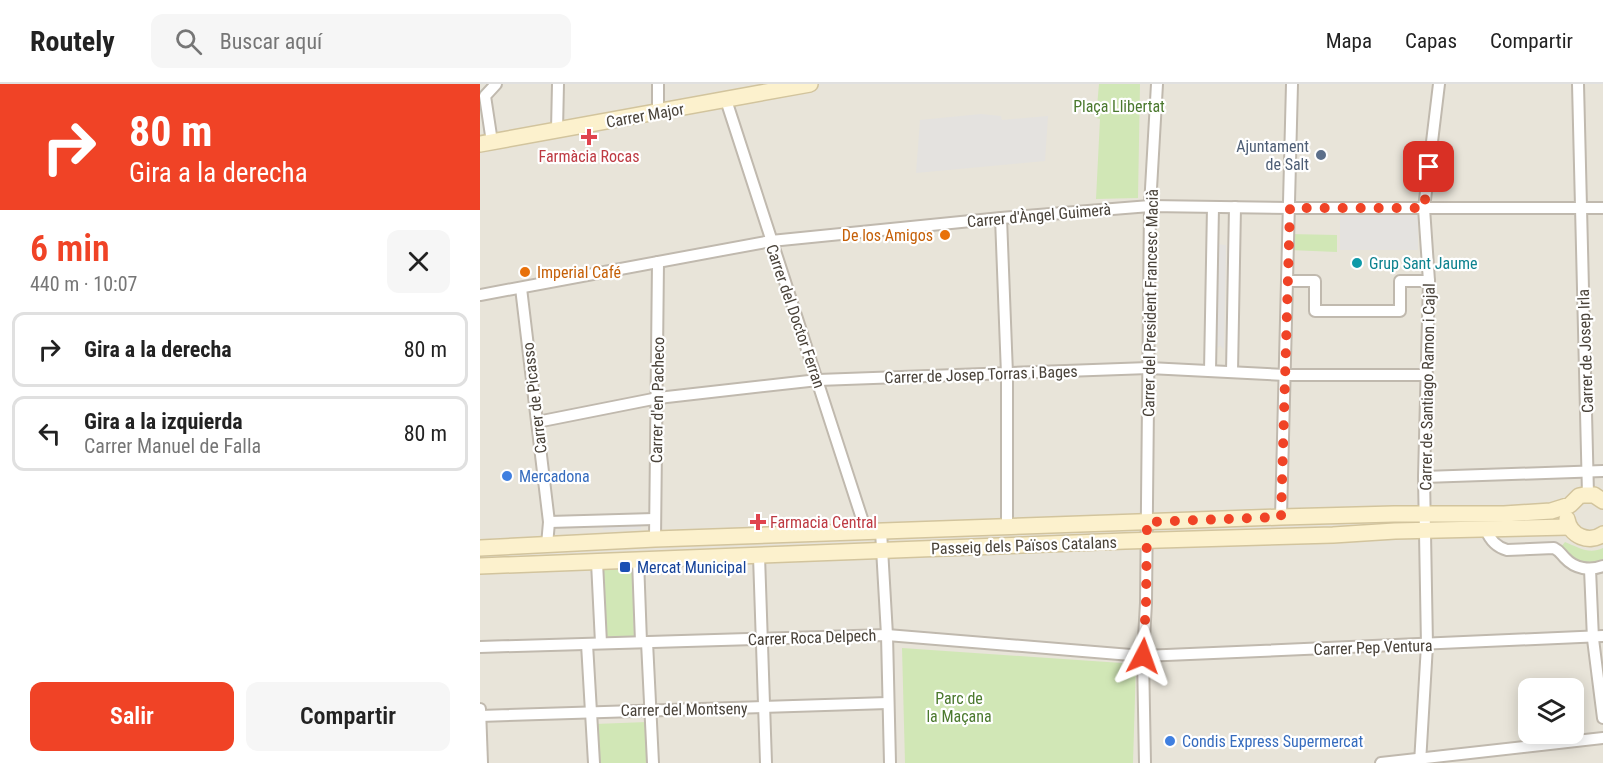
<!DOCTYPE html>
<html lang="es">
<meta charset="utf-8">
<style>
body{margin:0;font-family:"Roboto Condensed",sans-serif;background:#f6f6f6;color:#222;height:100vh;display:flex;flex-direction:column;font-size:22px;white-space:nowrap}
*{box-sizing:border-box;margin:0}
p{font-size:20px;color:#767676}
.icon{flex:none;width:33px;height:33px;fill:none;stroke:currentColor;stroke-width:2;stroke-linecap:round;stroke-linejoin:round}
.map{position:relative;flex:1;overflow:hidden}
.drawer{display:flex;flex-direction:column;background:#fff;width:480px}
.drawer>*{flex:none}
.guide{background:#f04326;color:#fff;overflow:hidden}
.fabs{position:absolute;left:1038px;top:594px;display:grid;gap:12px}
.fabs a{display:grid;place-items:center;width:66px;height:66px;border-radius:12px;background:#fff;box-shadow:0 3px 15px #0003;font-size:30px}
.pin{position:absolute;display:grid;place-items:center;width:51px;height:51px;color:#fff;margin:-26px;border-radius:12px;box-shadow:0 3px 9px #0006}
.me{position:absolute;width:66px;margin:-33px;rotate:4deg;stroke-linejoin:round;filter:drop-shadow(0 0 4px #0008)}
.turn{display:flex;align-items:center;gap:21px;height:126px;padding:0 30px;font-size:27px}
.turn .icon{width:78px;height:78px;stroke-width:2.5}
.turn b{display:block;font-size:42px;line-height:51px}
.round{display:grid;place-items:center;flex:none;width:63px;height:63px;border-radius:12px;background:#f6f6f6}
.overview{display:flex;align-items:center;justify-content:space-between;height:102px;padding:0 30px}
h1{font-size:36px;font-weight:600;line-height:45px;color:#f04326}
.button{display:flex;gap:12px;margin-top:auto;padding:12px 30px}
.button a{flex:1;height:69px;border-radius:12px;background:#f04326;color:#fff;font-size:24px;font-weight:600;line-height:69px;text-align:center}
.button a+a{background:#f6f6f6;color:#222}
ul{padding:0;list-style:none}
li{display:flex;align-items:center;gap:18px;height:75px;margin:0 12px 9px;padding:0 18px;border:3px solid #e0e0e0;border-radius:12px}
li div{flex:1}
li b{display:block;font-size:22px}
li em{font-style:normal}
header{display:flex;align-items:center;gap:36px;box-sizing:border-box;height:84px;padding:0 30px;background:#fff;border-bottom:2px solid #e0e0e0}
header strong{font-size:28px}
nav{display:flex;gap:33px;margin-inline-start:auto;font-size:21px}
.search{width:420px;height:54px;background:#f6f6f6;display:flex;align-items:center;gap:15px;box-sizing:border-box;padding:0 21px;border-radius:12px;color:#767676;font-size:22px}
main{display:flex;flex:1;min-height:0}
.map>svg:first-child{display:block}
.residential{fill:#e8e4d9;fill-rule:evenodd}
.green{fill:#d1e7b6}
.parking{fill:#e4e2df}
.lines{fill:none;stroke-linecap:round;stroke-linejoin:round}
.street-casing{stroke:#c0b9ae;stroke-width:14}
.secondary-casing{stroke:#d2c49d;stroke-width:18}
.street{stroke:#fff;stroke-width:10}
.secondary{stroke:#fcf1cd;stroke-width:15}
.route{stroke:#f04326;stroke-width:10;stroke-dasharray:0 18}
.health-dot{fill:#e0444e;stroke:#fff;stroke-width:2}
.service-dot{fill:#5c6f8a;stroke:#fff;stroke-width:2}
.food-dot{fill:#e8710a;stroke:#fff;stroke-width:2}
.culture-dot{fill:#0f9aa8;stroke:#fff;stroke-width:2}
.shop-dot{fill:#3f7fe0;stroke:#fff;stroke-width:2}
.transit-dot{fill:#1a4fb4;stroke:#fff;stroke-width:2}
.labels{text-anchor:middle;stroke-width:4.5;stroke-linejoin:round;paint-order:stroke}
.park-label{font-size:16px;fill:#4b792e;stroke:#fff}
.street-label{font-size:16px;fill:#494239;stroke:#fff}
.service-label{font-size:16px;fill:#4e5e75;stroke:#fff;text-anchor:end}
.health-label{font-size:16px;fill:#be3a42;stroke:#fff}
.food-label{font-size:16px;fill:#c56008;stroke:#fff;text-anchor:end}
.culture-label{font-size:16px;fill:#0d838f;stroke:#fff;text-anchor:start}
.shop-label{font-size:16px;fill:#366cbe;stroke:#fff;text-anchor:start}
.transit-label{font-size:16px;fill:#164399;stroke:#fff;text-anchor:start}
</style>
<header>
<strong>Routely</strong>
<div class="search"><svg class="icon" aria-label="search" viewBox="0 0 24 24"><circle cx="10" cy="10" r="6"/><path d="M15 15l6 6"/></svg>Buscar aquí</div>
<nav><a>Mapa</a><a>Capas</a><a>Compartir</a></nav>
</header>
<main>
<section class="drawer">
<div class="guide">
<div class="turn"><svg class="icon" aria-label="right" viewBox="0 0 24 24"><path d="M7 20v-9h11M14 6l5 5-5 5"/></svg><div><b>80 m</b>Gira a la derecha</div></div>
</div>
<div class="overview"><div><h1>6 min</h1><p>440 m · 10:07</p></div><a class="round"><svg class="icon" aria-label="close" viewBox="0 0 24 24"><path d="M6 6l12 12M18 6L6 18"/></svg></a></div>
<ul>
<li><svg class="icon" aria-label="right" viewBox="0 0 24 24"><path d="M7 20v-9h11M14 6l5 5-5 5"/></svg><div><b>Gira a la derecha</b></div><em>80 m</em></li>
<li><svg class="icon" aria-label="left" viewBox="0 0 24 24"><path d="M17 20v-9H6M10 6l-5 5 5 5"/></svg><div><b>Gira a la izquierda</b><p>Carrer Manuel de Falla</p></div><em>80 m</em></li>
</ul>
<div class="button"><a>Salir</a><a>Compartir</a></div>
</section>
<div class="map">
<svg width="1123" height="679" viewBox="0 0 1123 679">
<rect width="100%" height="100%" fill="#f5f2eb"/>
<!-- residential -->
<path class="residential" d="M0 0H1123V679H0ZM1048 604H1094V650H1048Z"/>
<!-- green -->
<g class="green">
<polygon points="619,0 660,0 658,114 616,115 620,35 616,34"/>
<polygon points="809,150 857,151 857,168 809,166"/>
<path d="M1085 458C1098 463 1109 471 1123 464V478L1102 481 1088 472 1081 463Z"/>
<polygon points="152,485 154,554 124,555 121,486"/>
<polygon points="422,564 656,580 653,679 425,679"/>
<polygon points="167,638 168,679 118,679 115,640"/>
</g>
<!-- parking -->
<g class="parking">
<polygon points="501,30 521,32 522,36 568,32 565,77 436,89 440,36"/>
<rect x="860" y="131" width="78" height="35"/>
<polygon points="736,160 746,161 744,266 740,261 736,266"/>
<polygon points="161,439 161,445 123,446 123,440"/>
</g>
<g class="lines">
<defs>
<g id="street">
<polyline points="1098,0 1108,410"/>
<polyline points="246,16 386,447"/>
<polyline points="178,28 178,0"/>
<polyline points="77,46 78,0"/>
<polyline points="12,58 5,12 16,0"/>
<polyline points="521,134 527,290 527,443"/>
<polyline points="808,197 835,197 835,227 920,227 920,197 949,197"/>
<polyline points="41,204 69,438 67,461"/>
<polyline points="0,211 291,157 521,134 670,122 810,124 1123,124"/>
<polyline points="730,287 733,123"/>
<polyline points="752,288 755,123"/>
<polyline points="57,338 178,314 338,296 669,284 805,291 947,291"/>
<polyline points="944,393 1123,387"/>
<polyline points="801,433 812,0"/>
<polyline points="69,438 174,435"/>
<path d="M1006 446C1010 456 1016 463 1027 466L1074 464C1080 467 1081 470 1085 474 1095 485 1110 487 1123 482"/>
<polyline points="401,447 407,551 410,679"/>
<polyline points="175,455 178,178"/>
<polyline points="279,472 286,679"/>
<polyline points="158,476 161,558"/>
<polyline points="117,478 121,559"/>
<polyline points="1110,485 1113,555 1123,634"/>
<polyline points="167,558 173,679"/>
<polyline points="107,560 114,679"/>
<polyline points="0,563 407,551 663,572 1123,552"/>
<polyline points="0,625 2,679"/>
<polyline points="0,632 408,619"/>
<polyline points="665,679 663,572 666,519 670,122 677,0"/>
<polyline points="901,679 1123,654"/>
<polyline points="940,679 947,561 944,393 949,197 944,124 959,0"/>
</g>
<g id="secondary">
<polyline points="0,60 330,0"/>
<path d="M1087 435C1090 452 1109 460 1123 450"/>
<polyline points="0,464 175,455 801,433 914,430 1024,430 1071,427 1090,421 1099,412 1104,411 1114,411 1123,417"/>
<polyline points="0,482 645,457 853,451 915,447 1089,443"/>
</g>
</defs>
<!-- street casing -->
<use href="#street" class="street-casing"/>
<!-- secondary casing -->
<use href="#secondary" class="secondary-casing"/>
<!-- street -->
<use href="#street" class="street"/>
<!-- secondary -->
<use href="#secondary" class="secondary"/>
</g>
<g class="lines">
<!-- route -->
<polyline class="route" points="663,572 666,519 667,438 801,433 810,124 944,124 949,83"/>
</g>
<!-- markers -->
<g class="health-dot">
<path d="M106 44h6v6h6v6h-6v6h-6v-6h-6v-6h6z"/>
<path d="M275 429h6v6h6v6h-6v6h-6v-6h-6v-6h6z"/>
</g>
<circle class="service-dot" cx="841" cy="71" r="6"/>
<g class="food-dot">
<circle cx="465" cy="151" r="6"/>
<circle cx="45" cy="188" r="6"/>
</g>
<circle class="culture-dot" cx="877" cy="179" r="6"/>
<g class="shop-dot">
<circle cx="27" cy="392" r="6"/>
<circle cx="690" cy="657" r="6"/>
</g>
<rect class="transit-dot" x="139" y="477" width="12" height="12" rx="3"/>
<g class="labels">
<!-- park labels -->
<g class="park-label">
<text x="639" y="28">Plaça Llibertat</text>
<text x="479" y="620">Parc de<tspan x="479" dy="18">la Maçana</tspan></text>
</g>
<!-- street labels -->
<g class="street-label">
<text transform="translate(165 31) rotate(-10)" y="6">Carrer Major</text>
<text transform="translate(559 131) rotate(-5)" y="6">Carrer d'Àngel Guimerà</text>
<text transform="translate(670 219) rotate(-89)" y="6">Carrer del President Francesc Macià</text>
<text transform="translate(316 232) rotate(71)" y="6">Carrer del Doctor Ferran</text>
<text transform="translate(1105 267) rotate(-92)" y="6">Carrer de Josep Irla</text>
<text transform="translate(501 290) rotate(-2)" y="6">Carrer de Josep Torras i Bages</text>
<text transform="translate(947 303) rotate(-89)" y="6">Carrer de Santiago Ramon i Cajal</text>
<text transform="translate(54 314) rotate(-97)" y="6">Carrer de Picasso</text>
<text transform="translate(177 316) rotate(-89)" y="6">Carrer d'en Pacheco</text>
<text transform="translate(544 461) rotate(-2)" y="6">Passeig dels Països Catalans</text>
<text transform="translate(332 553) rotate(-2)" y="6">Carrer Roca Delpech</text>
<text transform="translate(893 563) rotate(-2)" y="6">Carrer Pep Ventura</text>
<text transform="translate(204 625) rotate(-1)" y="6">Carrer del Montseny</text>
</g>
<!-- service labels -->
<g class="service-label">
<text x="829" y="68">Ajuntament<tspan x="829" dy="18">de Salt</tspan></text>
</g>
<!-- health labels -->
<g class="health-label">
<text x="109" y="78">Farmàcia Rocas</text>
<text x="290" y="444" text-anchor="start">Farmacia Central</text>
</g>
<!-- food labels -->
<g class="food-label">
<text x="453" y="157">De los Amigos</text>
<text x="57" y="194" text-anchor="start">Imperial Café</text>
</g>
<!-- culture labels -->
<g class="culture-label">
<text x="889" y="185">Grup Sant Jaume</text>
</g>
<!-- shop labels -->
<g class="shop-label">
<text x="39" y="398">Mercadona</text>
<text x="702" y="663">Condis Express Supermercat</text>
</g>
<!-- transit labels -->
<g class="transit-label">
<text x="157" y="489">Mercat Municipal</text>
</g>
</g>
</svg>
<div class="fabs">
<a><svg class="icon" aria-label="layers" viewBox="0 0 24 24"><path d="M12 4l9 5-9 5-9-5zM3 14l9 5 9-5"/></svg></a>
</div>
<div class="pin" style="left:949px;top:83px;background:#d93025"><svg class="icon" aria-label="arrive" viewBox="0 0 24 24"><path d="M6 21V4h12l-3 4 3 4H6"/></svg></div>
<svg class="me" style="left:663px;top:572px" viewBox="-20 -20 40 40"><path d="M0-17L14 15 0 8-14 15z" fill="#f04326" stroke="#fff" stroke-width="4"/></svg>
</div>
</main>
